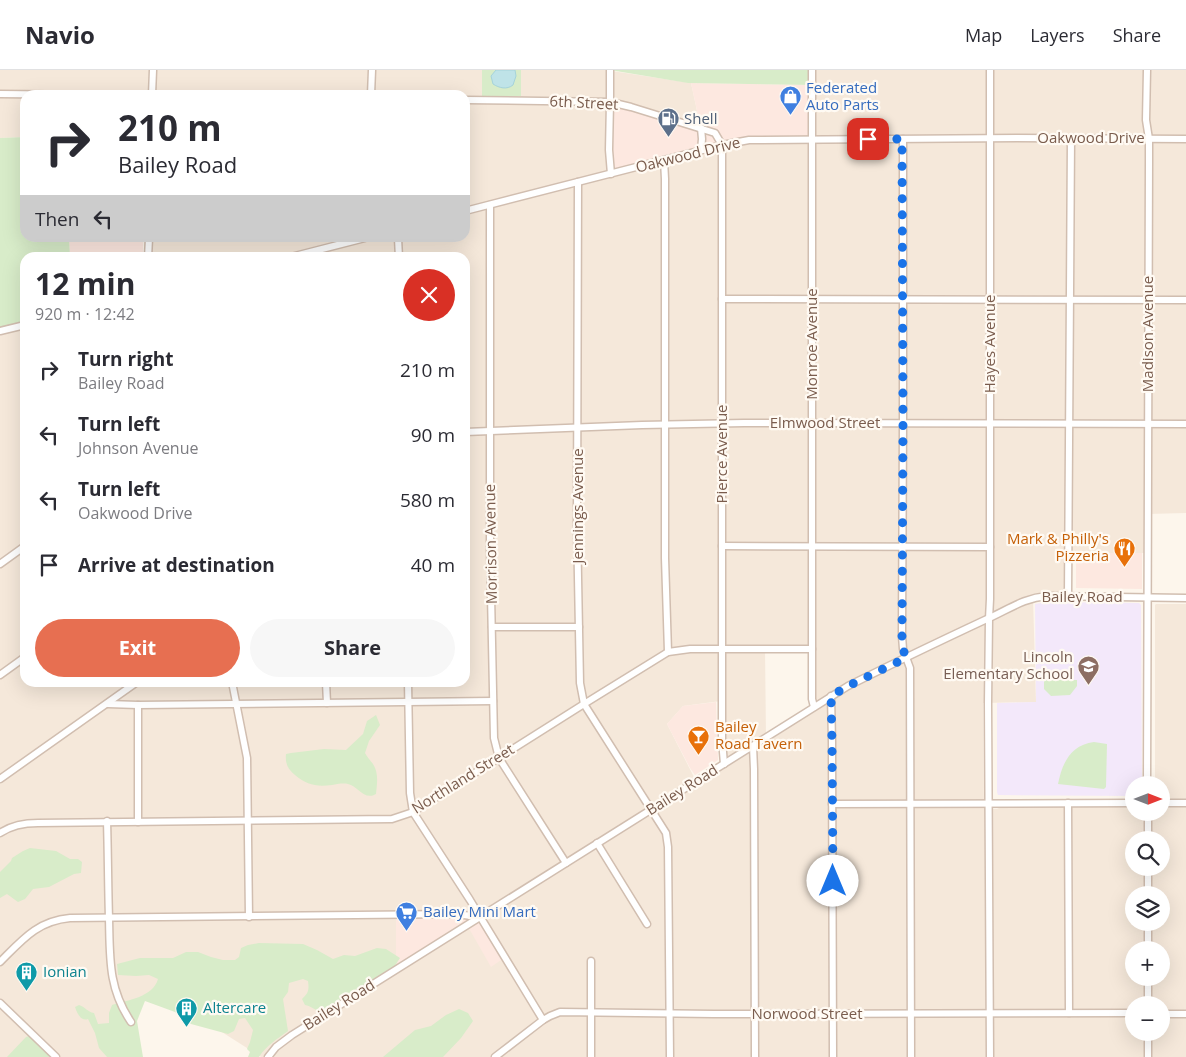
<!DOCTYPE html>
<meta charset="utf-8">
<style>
body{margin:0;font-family:"Open Sans",sans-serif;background:#f7f7f7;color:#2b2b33;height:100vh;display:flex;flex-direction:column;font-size:19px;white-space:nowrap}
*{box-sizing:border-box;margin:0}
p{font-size:16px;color:#7c7c81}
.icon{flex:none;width:28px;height:28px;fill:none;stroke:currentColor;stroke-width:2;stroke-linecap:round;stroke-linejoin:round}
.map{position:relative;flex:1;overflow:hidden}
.details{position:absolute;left:20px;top:182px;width:450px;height:435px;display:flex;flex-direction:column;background:#fff;border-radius:15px;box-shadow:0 5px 20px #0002}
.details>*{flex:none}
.top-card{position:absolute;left:20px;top:20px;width:450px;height:152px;border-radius:15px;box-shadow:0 5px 20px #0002;background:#fff;color:#2b2b33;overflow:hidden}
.needle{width:32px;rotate:90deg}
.tools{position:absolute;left:1125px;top:706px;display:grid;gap:10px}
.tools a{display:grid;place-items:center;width:45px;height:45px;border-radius:50%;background:#fff;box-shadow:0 5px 20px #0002;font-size:25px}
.pin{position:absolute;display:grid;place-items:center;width:42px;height:42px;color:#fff;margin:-21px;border-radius:10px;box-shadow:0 2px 8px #0006}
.me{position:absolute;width:55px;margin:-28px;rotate:0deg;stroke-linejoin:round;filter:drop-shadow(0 0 4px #0008)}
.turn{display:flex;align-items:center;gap:18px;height:105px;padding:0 15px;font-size:22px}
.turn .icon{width:65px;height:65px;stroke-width:2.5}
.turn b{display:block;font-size:35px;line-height:42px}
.then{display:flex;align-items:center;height:48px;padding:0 15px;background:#0003;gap:10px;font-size:19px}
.round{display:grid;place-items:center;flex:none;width:52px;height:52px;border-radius:26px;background:#f7f7f7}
.head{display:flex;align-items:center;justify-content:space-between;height:85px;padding:0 15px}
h1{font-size:30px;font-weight:700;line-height:38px}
.action{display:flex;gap:10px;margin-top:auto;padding:10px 15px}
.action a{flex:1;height:58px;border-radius:30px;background:#e76f51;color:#fff;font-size:20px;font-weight:700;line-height:58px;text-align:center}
.action a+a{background:#f7f7f7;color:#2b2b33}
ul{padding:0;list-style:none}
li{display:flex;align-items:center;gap:15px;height:65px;padding:0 15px}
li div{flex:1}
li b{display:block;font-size:19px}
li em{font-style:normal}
header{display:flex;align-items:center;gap:30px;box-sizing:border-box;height:70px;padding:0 25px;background:#fff;border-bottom:1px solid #e1e1e2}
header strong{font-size:24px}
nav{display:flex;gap:28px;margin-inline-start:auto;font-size:18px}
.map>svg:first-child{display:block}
.residential{fill:#f5e8da;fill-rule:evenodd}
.commercial{fill:#fde8e0}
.education{fill:#f3e8fa}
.green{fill:#d8ecc9}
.water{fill:#bfe3e8;stroke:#a5d3da}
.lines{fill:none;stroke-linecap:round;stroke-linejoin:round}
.minor-casing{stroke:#d1beb0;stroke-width:9}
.minor{stroke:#fff;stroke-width:6}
.route{stroke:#1a73e8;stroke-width:9;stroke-dasharray:0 16.2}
.labels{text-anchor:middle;stroke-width:4.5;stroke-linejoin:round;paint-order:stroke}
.shop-label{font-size:15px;fill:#366cbe;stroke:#fffaf3;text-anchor:start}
.street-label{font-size:15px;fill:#7a5c4d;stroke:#fffaf3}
.service-label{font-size:15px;fill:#4e5e75;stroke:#fffaf3;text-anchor:start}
.food-label{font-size:15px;fill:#c56008;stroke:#fffaf3;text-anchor:end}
.education-label{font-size:15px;fill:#785e54;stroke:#fffaf3;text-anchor:end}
.culture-label{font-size:15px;fill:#0d838f;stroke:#fffaf3;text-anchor:start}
</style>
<header>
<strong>Navio</strong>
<nav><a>Map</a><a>Layers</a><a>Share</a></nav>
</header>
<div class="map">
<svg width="1186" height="987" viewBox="0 0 1186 987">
<rect width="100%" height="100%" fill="#fdf6ec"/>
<!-- residential -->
<g class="residential">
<path d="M0 0H610V32L722 75 812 69V0H1186V443L1148 444V483H1069L1068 526 1033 528 1036 632 983 633 984 739H997L1009 733H1134V742H1161V715H1155V535L1156 534H1186V987H261L159 922 149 925 132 941 130 987H0V263L25 256V612H465V188L149 187 150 168H465V25H25V67L0 68ZM765 579H812L814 637 766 667ZM721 631 724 694 696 711 667 654 683 636ZM1134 770H1161V798H1134ZM1134 825H1161V852H1134ZM396 845 479 847 396 890ZM1134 880H1161V908H1134ZM1134 935H1161V962H1134Z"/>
<polygon points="612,1 691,13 699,50 697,55 613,31"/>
</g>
<!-- commercial -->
<g class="commercial">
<polygon points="691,13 812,15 812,69 749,70 611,104 610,32 696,57 699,50"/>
<polygon points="69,168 143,168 143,187 70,187"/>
<polygon points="1076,483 1142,483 1142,519 1076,518"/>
<polygon points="716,632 718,690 695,705 690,698 667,654 683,636"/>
<polygon points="396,845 479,847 504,888 491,897 467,855 399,898 396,890"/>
</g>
<!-- education -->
<polygon class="education" points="1047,532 1139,533 1141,535 1142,715 1134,715 1134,726 998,725 997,722 997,633 1036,632 1035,534"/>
<!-- green -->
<g class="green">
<rect x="482" y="0" width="39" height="26"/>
<polygon points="610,0 812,0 812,15 688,13"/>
<polygon points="25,67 25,168 69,168 70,187 25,188 25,255 0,261 0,68"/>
<polygon points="1044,610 1077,610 1077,616 1070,625 1051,626 1044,619"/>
<path d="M376 645 380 655 369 671 365 683C367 687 370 690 373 694 379 703 377 714 376 724 364 731 358 716 348 714 343 713 337 714 332 715 316 717 307 715 295 705 288 699 285 694 286 684L291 683 324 679 346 680 363 664 367 651Z"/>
<path d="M1094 672 1107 674 1106 717 1104 719 1058 714C1062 694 1070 675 1094 672Z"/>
<polygon points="30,778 56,781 70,789 78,789 82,792 81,803 74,804 49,817 33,819 25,829 18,832 7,824 0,828 0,802 11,791 12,788 23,781"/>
<path d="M259 873 303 874 317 880 333 889 344 885 355 886 377 878 386 879 400 888 392 900 321 942C315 940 311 936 305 935L302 929C309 923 309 919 308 911L303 909 289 913 288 922 283 929 288 961C277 969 266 976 259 987H248L250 982 247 979 250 972 253 960 245 948 239 949 234 961 228 964 191 954 175 942 145 931 137 951 143 987H107L99 978 95 963 88 949C81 952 77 943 75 937L79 935C86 937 87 942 94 943L98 954 109 953V943L112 935C128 930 153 927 158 909L149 905 136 906 118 905 117 894 140 888H173L186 882H198L211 887 223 890H235L239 887 241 878 248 875Z"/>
<polygon points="459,939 468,943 473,951 461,968 443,987 383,987 415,960 431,956 446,945"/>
<polygon points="29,966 51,987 7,987 26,967"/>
</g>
<!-- water -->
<path class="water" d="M496 0H515L516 6 513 15C507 20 499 18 493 14L491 6Z"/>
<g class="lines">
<defs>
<g id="minor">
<polyline points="610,0 610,32 609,80 611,104"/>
<polyline points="812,0 812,629 814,637"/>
<polyline points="1147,0 1146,50 1149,69 1149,91 1147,715"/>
<polyline points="0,24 92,25"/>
<polyline points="152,25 153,0"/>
<polyline points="371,25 372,0"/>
<polyline points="465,30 610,32 631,37 715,63 722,75 722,670 724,694"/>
<polyline points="903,69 903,353 902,566 903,579 910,598 911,987"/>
<polyline points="701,80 702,69 701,58"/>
<polyline points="664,90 665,109 665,488 668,582"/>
<polyline points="578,112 577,455 580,613 584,634 666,763 668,777 670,987"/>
<polyline points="490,135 490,477 494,668 499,688 566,793"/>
<polyline points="465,141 722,75 749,70 1017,68 1186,69"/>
<polyline points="398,168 399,188"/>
<polyline points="148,188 149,168"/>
<polyline points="287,188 365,168"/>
<polyline points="722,229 1186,230"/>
<polyline points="0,261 25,255"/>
<polyline points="465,362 642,355 744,353 1186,354"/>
<polyline points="722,476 990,477"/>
<polyline points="0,494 25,476"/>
<polyline points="1068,526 1071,68"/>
<polyline points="492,557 579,557"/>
<polyline points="0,605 25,587"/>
<polyline points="232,612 247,688 249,847"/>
<polyline points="326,612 327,633"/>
<polyline points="408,612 410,723 413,742 470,830 543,950"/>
<polyline points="831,626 832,672 833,987"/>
<polyline points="108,634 138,635 493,631"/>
<polyline points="138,635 138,752"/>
<polyline points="753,676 754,699 755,987"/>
<polyline points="0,709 137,612"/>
<polyline points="1068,733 1069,943"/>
<polyline points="1161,733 1186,733"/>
<polyline points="832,734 1134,733"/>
<polyline points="1148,742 1148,770"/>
<path d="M107 751C108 784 108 816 109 848 110 888 108 918 131 952"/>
<path d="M0 763C12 755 25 753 38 753L392 749 413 742 584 634 668 582 690 579H812"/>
<polyline points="597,773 647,854"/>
<polyline points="1148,798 1148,825"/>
<polyline points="1148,852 1148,880"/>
<polyline points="591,891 591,987"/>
<path d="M0 892C22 870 37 851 70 848L456 844 479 847"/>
<polyline points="0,933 56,987"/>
<polyline points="1148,935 1148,908"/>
<polyline points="1161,944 1186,944"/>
<polyline points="1148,962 1148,987"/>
<path d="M268 987 276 977 292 965 848 616C894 593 940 571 987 549 1008 540 1023 528 1047 526L1186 528"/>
<polyline points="495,987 543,950 550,946 560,942 714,944 1134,943"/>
<polyline points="990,987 988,633 989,549 990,529 990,0"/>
</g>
</defs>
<!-- minor casing -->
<use href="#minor" class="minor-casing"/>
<!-- minor -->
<use href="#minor" class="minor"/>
</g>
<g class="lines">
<!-- route -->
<polyline class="route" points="833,811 832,672 831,626 848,616 906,588 903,579 902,566 903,353 902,69 868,69"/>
</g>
<!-- icons -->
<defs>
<symbol id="shop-pin" viewBox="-11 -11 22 30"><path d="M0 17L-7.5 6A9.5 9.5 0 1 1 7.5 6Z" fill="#3f7fe0" stroke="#fffaf3"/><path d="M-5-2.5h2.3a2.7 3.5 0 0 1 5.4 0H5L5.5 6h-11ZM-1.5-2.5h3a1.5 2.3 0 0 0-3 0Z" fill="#fff"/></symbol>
<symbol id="fuel-pin" viewBox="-11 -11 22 30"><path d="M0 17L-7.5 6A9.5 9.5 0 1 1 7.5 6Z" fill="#5c6f8a" stroke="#fffaf3"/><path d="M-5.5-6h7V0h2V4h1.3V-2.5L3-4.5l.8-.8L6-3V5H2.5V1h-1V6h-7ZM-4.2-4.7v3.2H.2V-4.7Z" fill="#fff"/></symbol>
<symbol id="restaurant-pin" viewBox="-11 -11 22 30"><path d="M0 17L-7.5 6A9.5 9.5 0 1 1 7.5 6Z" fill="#e8710a" stroke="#fffaf3"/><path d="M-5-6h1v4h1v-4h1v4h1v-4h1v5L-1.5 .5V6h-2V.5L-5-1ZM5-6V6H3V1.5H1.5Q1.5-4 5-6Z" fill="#fff"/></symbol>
<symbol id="school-pin" viewBox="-11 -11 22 30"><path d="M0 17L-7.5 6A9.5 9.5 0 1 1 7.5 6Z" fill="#8d6e63" stroke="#fffaf3"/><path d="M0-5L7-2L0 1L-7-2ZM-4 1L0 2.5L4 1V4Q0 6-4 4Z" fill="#fff"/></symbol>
<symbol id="bar-pin" viewBox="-11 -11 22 30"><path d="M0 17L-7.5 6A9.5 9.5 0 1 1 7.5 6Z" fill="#e8710a" stroke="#fffaf3"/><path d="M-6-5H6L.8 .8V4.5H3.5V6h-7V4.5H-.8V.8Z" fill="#fff"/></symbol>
<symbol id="supermarket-pin" viewBox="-11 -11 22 30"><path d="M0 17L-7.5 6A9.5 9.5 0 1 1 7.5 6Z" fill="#3f7fe0" stroke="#fffaf3"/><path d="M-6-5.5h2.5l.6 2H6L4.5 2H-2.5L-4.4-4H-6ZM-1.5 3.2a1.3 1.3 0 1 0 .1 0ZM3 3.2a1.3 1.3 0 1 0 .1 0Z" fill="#fff"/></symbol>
<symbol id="building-pin" viewBox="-11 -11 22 30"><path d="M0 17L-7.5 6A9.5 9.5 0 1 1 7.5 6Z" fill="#0f9aa8" stroke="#fffaf3"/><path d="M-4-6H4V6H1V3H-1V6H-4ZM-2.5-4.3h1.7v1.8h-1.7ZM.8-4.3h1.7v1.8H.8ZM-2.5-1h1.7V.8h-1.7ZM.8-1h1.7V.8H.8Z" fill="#fff"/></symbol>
</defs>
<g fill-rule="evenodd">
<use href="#shop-pin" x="778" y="14" width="25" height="34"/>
<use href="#fuel-pin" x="656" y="36" width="25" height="34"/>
<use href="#restaurant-pin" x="1112" y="466" width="25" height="34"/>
<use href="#school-pin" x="1076" y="584" width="25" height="34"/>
<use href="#bar-pin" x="686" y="654" width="25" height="34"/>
<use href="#supermarket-pin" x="394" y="830" width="25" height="34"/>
<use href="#building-pin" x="14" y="890" width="25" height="34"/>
<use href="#building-pin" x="174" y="926" width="25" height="34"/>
</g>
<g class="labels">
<!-- shop labels -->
<g class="shop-label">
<text x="806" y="23">Federated<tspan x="806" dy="17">Auto Parts</tspan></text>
<text x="423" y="847">Bailey Mini Mart</text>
</g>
<!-- street labels -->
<g class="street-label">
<text transform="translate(584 33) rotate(3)" y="5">6th Street</text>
<text x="1091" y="73">Oakwood Drive</text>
<text transform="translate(688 85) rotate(-14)" y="5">Oakwood Drive</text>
<text transform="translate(1148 264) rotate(-90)" y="5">Madison Avenue</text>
<text transform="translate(812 274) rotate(-90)" y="5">Monroe Avenue</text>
<text transform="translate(990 274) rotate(-90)" y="5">Hayes Avenue</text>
<text x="825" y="358">Elmwood Street</text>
<text transform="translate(722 384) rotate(-90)" y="5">Pierce Avenue</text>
<text transform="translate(578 436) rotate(-90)" y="5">Jennings Avenue</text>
<text transform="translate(491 474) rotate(-91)" y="5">Morrison Avenue</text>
<text x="1082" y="532">Bailey Road</text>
<text transform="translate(463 709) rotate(-32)" y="5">Northland Street</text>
<text transform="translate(682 720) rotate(-32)" y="5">Bailey Road</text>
<text transform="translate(339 935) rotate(-32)" y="5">Bailey Road</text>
<text x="807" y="949">Norwood Street</text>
</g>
<!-- service labels -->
<g class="service-label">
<text x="684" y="54">Shell</text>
</g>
<!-- food labels -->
<g class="food-label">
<text x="1109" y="474">Mark &amp; Philly's<tspan x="1109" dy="17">Pizzeria</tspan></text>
<text x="715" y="662" text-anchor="start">Bailey<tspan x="715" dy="17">Road Tavern</tspan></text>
</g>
<!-- education labels -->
<g class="education-label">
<text x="1073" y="592">Lincoln<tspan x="1073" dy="17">Elementary School</tspan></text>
</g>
<!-- culture labels -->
<g class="culture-label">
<text x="43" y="907">Ionian</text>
<text x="203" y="943">Altercare</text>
</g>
</g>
</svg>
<div class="tools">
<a><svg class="needle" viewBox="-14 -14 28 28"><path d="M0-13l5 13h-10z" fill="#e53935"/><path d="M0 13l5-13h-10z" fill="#7c7c81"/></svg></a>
<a><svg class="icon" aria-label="search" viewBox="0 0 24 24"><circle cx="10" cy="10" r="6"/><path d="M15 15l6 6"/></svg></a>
<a><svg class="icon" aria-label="layers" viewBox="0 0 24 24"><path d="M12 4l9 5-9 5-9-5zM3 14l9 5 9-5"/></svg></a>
<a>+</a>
<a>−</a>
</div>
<div class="pin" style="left:868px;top:69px;background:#d93025"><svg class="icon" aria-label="arrive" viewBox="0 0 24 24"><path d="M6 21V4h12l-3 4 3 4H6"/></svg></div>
<svg class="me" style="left:833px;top:811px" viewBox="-20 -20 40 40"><circle r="19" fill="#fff"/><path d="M0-13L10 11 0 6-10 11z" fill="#1a73e8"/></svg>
<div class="top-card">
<div class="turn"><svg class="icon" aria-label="right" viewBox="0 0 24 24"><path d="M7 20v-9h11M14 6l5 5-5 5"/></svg><div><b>210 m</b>Bailey Road</div></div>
<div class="then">Then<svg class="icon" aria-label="left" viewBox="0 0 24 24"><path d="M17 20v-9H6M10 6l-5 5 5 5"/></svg></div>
</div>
<section class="details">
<div class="head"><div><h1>12 min</h1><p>920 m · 12:42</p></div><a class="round" style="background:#d93025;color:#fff"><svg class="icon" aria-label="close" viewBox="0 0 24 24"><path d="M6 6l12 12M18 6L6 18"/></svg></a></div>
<ul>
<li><svg class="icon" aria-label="right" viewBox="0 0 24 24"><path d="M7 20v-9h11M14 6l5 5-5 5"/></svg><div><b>Turn right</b><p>Bailey Road</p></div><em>210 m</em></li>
<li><svg class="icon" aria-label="left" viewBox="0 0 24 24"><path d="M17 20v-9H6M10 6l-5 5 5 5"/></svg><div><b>Turn left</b><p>Johnson Avenue</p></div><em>90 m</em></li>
<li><svg class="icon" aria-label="left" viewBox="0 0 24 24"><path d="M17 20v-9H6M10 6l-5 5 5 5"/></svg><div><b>Turn left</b><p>Oakwood Drive</p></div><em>580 m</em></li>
<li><svg class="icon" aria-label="arrive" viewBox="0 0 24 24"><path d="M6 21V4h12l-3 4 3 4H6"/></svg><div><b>Arrive at destination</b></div><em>40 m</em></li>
</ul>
<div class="action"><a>Exit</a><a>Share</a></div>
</section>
</div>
